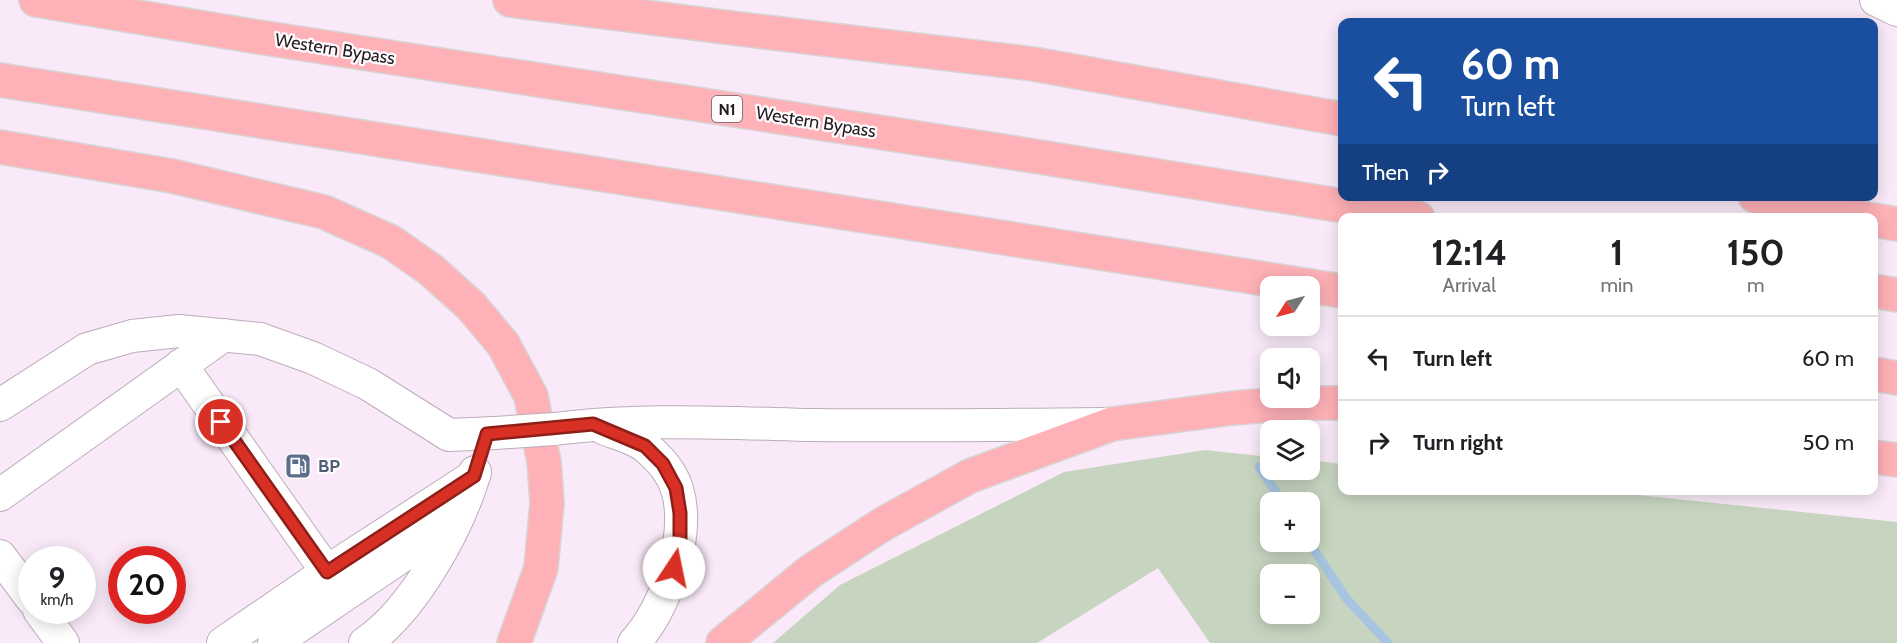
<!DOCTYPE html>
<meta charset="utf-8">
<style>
body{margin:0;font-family:Cabin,sans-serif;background:#f6f6f6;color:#202124;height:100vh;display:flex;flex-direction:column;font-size:22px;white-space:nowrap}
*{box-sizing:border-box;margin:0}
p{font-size:20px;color:#757577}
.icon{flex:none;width:33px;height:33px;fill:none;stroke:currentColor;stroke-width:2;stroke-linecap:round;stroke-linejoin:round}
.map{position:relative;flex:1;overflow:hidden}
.drawer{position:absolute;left:1338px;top:213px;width:540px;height:282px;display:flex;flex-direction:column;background:#fff;border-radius:12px;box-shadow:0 3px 15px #0003}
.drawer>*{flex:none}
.top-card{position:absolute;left:1338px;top:18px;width:540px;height:183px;border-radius:12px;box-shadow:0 3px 15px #0003;background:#1a4fa0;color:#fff;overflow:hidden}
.needle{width:39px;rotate:234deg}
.buttons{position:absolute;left:1260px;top:276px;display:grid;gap:12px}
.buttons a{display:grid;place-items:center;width:60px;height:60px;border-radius:12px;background:#fff;box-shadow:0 3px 15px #0003;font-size:30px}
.speed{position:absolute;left:18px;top:546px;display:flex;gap:12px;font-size:30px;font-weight:700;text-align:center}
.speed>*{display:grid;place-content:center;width:78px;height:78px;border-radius:50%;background:#fff;box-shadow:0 3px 15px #0003;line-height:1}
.speed small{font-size:15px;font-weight:400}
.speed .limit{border:9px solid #d22;background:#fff;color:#111}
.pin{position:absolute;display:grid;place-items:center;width:51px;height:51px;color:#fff;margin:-26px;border:3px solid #fff;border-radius:50%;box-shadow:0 2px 6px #0007}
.me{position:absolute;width:66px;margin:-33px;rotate:11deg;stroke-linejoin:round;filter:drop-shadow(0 0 4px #0008)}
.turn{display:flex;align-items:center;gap:21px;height:126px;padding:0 24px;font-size:27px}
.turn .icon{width:78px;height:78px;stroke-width:2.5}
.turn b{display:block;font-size:42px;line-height:51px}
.then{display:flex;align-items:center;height:57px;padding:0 24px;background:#0003;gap:12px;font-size:22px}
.eta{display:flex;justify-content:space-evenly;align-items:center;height:102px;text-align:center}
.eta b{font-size:36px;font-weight:800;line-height:42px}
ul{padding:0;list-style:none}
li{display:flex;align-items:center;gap:18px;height:84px;padding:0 24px;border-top:2px solid #e0e0e0}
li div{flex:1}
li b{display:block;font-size:22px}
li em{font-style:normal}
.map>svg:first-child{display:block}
.green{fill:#c7d5c0;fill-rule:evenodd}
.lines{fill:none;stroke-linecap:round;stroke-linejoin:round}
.stream{stroke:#a7c5e1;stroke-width:9}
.minor-casing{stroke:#bcacbb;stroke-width:34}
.highway-casing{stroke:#d7d6d7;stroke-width:36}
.minor{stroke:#fff;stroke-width:32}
.highway{stroke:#feb1b7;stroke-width:33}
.minor-bridge-casing{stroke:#bcacbb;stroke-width:34;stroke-linecap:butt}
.minor-bridge{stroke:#fff;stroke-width:32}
.route-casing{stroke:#8d1f18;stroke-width:15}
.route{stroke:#d93025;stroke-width:10}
.labels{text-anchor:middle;stroke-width:4.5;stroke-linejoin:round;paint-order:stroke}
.shield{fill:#fffcff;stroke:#656064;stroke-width:1.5}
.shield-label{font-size:16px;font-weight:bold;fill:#231d22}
.street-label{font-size:18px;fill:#231d22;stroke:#fffcff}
.service-label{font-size:18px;font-weight:bold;fill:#4e5e75;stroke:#fffcff;text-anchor:start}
</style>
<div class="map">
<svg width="1897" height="643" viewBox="0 0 1897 643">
<rect width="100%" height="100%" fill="#faeaf9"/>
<!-- green -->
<path class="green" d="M1205 450 1270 457V470H1310V460L1342 464V490L1599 491 1897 522V643H1210L1158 568 1037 643H773L840 585 1064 472ZM1270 502H1310V542H1270ZM1310 574V614H1270V574Z"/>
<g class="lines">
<!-- stream -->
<g class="stream">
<polyline points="1259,467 1283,502"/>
<polyline points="1309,542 1346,598 1388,643"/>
</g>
<defs>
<g id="minor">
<polyline points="1876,0 1897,10"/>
<polyline points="181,365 327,572"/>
<polyline points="0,405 87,349 132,336 179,331 260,339 313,358 368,384 449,435 495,433"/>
<path d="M554 429C638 418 728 423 813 425 911 426 1008 425 1105 424"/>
<path d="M605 429C618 434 637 439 647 448 659 458 672 473 677 489 691 535 666 609 634 643"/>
<polyline points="0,495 224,335"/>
<polyline points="0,556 32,599"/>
<polyline points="39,610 63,643"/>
<polyline points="223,643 337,565 474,476"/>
<polyline points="274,643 455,520"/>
<path d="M365 643C414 610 459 527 475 472"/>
</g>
<g id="highway">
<polyline points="36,0 252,36 1021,154 1418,218"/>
<polyline points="510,0 748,30 1033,64 1342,119"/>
<polyline points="0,80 1342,291"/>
<polyline points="0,147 172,176 324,212 391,242 431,270 471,306 503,344 531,396 544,462 547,503 541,568 514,643"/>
<polyline points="1755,196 1863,218"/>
<polyline points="1874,220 1897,224"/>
<polyline points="1874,291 1897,295"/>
<polyline points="1874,374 1897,378"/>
<polyline points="1874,457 1897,460"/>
<polyline points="723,643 811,571 883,524 970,476 1112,424 1233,408 1298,403 1342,403"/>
</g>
</defs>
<!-- minor casing -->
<use href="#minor" class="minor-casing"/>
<!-- highway casing -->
<use href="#highway" class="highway-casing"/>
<!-- minor -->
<use href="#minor" class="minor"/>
<!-- highway -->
<use href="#highway" class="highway"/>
<defs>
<polyline id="minor-bridge" points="495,433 554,429"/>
</defs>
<!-- minor-bridge casing -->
<use href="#minor-bridge" class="minor-bridge-casing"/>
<!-- minor-bridge -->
<use href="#minor-bridge" class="minor-bridge"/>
</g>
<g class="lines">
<defs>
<polyline id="route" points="221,422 327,572 474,476 487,434 593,424 645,446 663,464 676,488 680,513 680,541 674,568"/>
</defs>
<!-- route casing -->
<use href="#route" class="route-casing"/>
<!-- route -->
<use href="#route" class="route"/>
</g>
<!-- icons -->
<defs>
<symbol id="fuel-square" viewBox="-11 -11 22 22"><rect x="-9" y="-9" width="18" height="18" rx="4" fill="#5c6f8a" stroke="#fffcff"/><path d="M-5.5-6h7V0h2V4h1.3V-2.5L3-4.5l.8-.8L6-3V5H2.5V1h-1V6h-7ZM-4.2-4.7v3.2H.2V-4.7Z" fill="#fff"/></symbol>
</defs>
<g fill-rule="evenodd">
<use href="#fuel-square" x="283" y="451" width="30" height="30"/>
</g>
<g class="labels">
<!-- shield labels -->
<rect class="shield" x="712" y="96" width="30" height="26" rx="4.5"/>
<g class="shield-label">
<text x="727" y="115">N1</text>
</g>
<!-- street labels -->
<g class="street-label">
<text transform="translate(335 49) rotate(9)" y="6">Western Bypass</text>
<text transform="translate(816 122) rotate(9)" y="6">Western Bypass</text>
</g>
<!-- service labels -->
<g class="service-label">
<text x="318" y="472">BP</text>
</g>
</g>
</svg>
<div class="buttons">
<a><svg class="needle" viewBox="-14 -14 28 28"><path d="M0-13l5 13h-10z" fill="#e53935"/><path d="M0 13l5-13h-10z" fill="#757577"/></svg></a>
<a><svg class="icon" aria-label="sound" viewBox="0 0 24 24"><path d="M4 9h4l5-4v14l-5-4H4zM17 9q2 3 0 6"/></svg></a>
<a><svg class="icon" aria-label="layers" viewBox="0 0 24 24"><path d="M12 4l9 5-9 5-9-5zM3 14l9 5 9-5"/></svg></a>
<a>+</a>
<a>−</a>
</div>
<div class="speed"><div>9<small>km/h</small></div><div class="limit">20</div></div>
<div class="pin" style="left:221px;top:422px;background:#d93025"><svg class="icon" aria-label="arrive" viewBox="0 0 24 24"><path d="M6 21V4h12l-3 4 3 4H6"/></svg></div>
<svg class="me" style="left:674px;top:568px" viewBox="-20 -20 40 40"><circle r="19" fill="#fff"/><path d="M0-13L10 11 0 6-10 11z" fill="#d93025"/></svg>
<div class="top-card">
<div class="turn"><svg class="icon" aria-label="left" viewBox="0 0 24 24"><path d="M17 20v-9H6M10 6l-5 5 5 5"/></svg><div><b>60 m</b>Turn left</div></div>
<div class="then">Then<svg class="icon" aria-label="right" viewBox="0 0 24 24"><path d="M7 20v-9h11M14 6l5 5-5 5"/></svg></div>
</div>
<section class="drawer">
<div class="eta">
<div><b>12:14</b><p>Arrival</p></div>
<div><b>1</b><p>min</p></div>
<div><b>150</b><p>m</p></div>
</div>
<ul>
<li><svg class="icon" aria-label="left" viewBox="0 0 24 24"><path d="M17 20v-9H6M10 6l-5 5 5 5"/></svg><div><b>Turn left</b></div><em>60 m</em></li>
<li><svg class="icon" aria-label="right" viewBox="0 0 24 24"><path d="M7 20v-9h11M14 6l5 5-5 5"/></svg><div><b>Turn right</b></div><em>50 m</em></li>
</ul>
</section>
</div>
